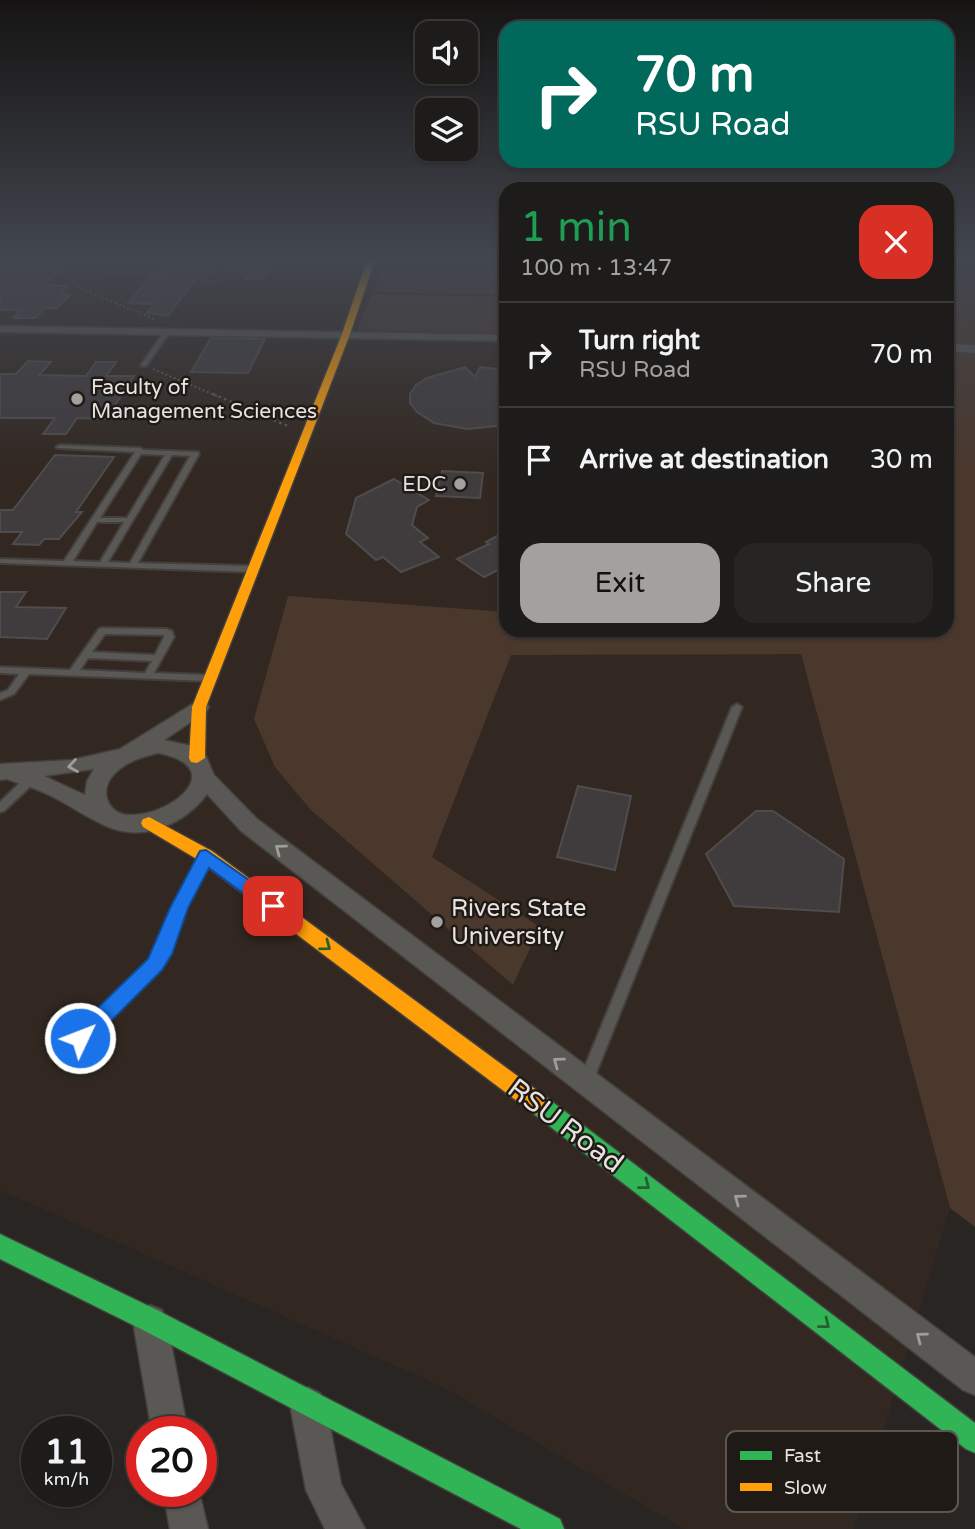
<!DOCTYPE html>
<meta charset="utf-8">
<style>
body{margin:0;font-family:"Varela Round",sans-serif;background:#262523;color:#f1f3f6;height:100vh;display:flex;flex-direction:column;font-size:26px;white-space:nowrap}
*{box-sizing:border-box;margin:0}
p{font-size:23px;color:#a1a1a2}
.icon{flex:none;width:38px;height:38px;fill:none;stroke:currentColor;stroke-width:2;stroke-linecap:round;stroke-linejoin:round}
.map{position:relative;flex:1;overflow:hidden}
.drawer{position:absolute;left:499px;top:182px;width:455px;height:455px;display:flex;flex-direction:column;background:#1e1c1a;border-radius:21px;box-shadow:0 2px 5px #0004,0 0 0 2px #3c3a39}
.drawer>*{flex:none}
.hud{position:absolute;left:499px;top:21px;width:455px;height:147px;border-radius:21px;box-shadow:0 2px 5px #0004,0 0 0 2px #3c3a39;background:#00695c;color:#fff;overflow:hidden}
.controls{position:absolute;left:415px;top:21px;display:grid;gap:14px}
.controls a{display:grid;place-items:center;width:63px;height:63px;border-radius:14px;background:#1e1c1a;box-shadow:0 2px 5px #0004,0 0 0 2px #3c3a39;font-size:35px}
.speed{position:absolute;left:21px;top:1416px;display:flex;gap:14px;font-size:35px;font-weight:700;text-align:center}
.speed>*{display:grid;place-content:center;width:91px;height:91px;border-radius:50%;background:#1e1c1a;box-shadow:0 2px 5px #0004,0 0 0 2px #3c3a39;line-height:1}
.speed small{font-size:18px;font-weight:400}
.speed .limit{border:10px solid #d22;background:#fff;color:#111}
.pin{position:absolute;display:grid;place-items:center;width:60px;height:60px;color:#fff;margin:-30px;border-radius:14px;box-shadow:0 4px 10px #0006}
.me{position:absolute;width:77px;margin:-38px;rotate:47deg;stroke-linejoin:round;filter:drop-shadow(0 0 5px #0008)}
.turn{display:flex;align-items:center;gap:24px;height:147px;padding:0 21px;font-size:32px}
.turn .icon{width:91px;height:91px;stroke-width:2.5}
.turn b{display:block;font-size:49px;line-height:60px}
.round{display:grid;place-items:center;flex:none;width:74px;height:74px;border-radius:21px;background:#262523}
.headline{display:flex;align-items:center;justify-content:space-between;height:119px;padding:0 21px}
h1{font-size:42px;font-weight:600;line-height:52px;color:#1e9e55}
.button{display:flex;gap:14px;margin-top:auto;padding:14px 21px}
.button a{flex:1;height:80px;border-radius:21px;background:#a4a09e;color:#111;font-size:28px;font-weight:600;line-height:80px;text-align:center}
.button a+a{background:#262523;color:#f1f3f6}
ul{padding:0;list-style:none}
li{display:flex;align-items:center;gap:21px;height:105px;padding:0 21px;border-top:2px solid #3c3a39}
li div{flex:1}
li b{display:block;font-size:26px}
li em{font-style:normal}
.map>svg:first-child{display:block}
.built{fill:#322821}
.green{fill:#4a382d}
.building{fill:#403c3e;stroke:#4e4c4c;stroke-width:2}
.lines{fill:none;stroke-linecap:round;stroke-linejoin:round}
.lane-casing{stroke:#423f3d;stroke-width:4}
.street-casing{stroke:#423f3d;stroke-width:3}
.fast-casing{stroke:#423f3d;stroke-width:3}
.slow-casing{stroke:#423f3d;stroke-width:3}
.path-far1{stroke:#5c5b58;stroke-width:2;stroke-dasharray:2 2.5;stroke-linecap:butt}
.path{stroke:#5c5b58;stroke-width:2.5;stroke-dasharray:2.5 3.5;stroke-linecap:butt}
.lane{fill:#595854;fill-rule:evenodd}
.street{fill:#595854;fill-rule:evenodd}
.fast{fill:#30b455;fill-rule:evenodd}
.slow{fill:#ff9f0a;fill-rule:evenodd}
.oneway{stroke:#a09d9a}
.oneway2{stroke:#275f32}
.route{fill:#1a73e8;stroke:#114b97;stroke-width:2}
.poi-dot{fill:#a4a09e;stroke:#201a16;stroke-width:2.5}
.labels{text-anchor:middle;stroke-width:5;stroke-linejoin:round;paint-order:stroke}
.far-poi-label{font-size:21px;fill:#e7e2e0;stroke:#201a16;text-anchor:start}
.poi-label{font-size:24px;fill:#e7e2e0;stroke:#201a16;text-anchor:start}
.near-street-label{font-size:28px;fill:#e7e2e0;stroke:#201a16}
.key{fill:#201a16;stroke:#5c5653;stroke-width:2}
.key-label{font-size:19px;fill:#e7e2e0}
</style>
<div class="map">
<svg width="975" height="1529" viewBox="0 0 975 1529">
<rect width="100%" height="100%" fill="#282522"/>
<!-- built -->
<polygon class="built" points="0,257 506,257 506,630 580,654 801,654 950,1208 854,1529 684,1529 445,1388 0,1190"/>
<!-- green -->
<g class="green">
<polygon points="388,257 506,260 506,295 373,292"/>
<polygon points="947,257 975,257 975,1227 950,1208 801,654 511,655 432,857 540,927 513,985 310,809 275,767 254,719 288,596 506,612 506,630 947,630"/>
<polygon points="372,294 506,297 506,334 357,330"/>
</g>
<!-- building -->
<g class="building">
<polygon points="0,257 73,257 43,286 68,286 60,294 70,295 57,308 45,308 35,318 13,318 20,310 0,310"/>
<polygon points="226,257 283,257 274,271 268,271 262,279 246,279 252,270 226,270"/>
<polygon points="165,259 219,261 206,278 196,278 168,316 147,313 154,304 128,303"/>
<polygon points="211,338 265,339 248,373 191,372"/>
<polygon points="28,361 51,362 39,375 86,376 96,362 116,362 106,376 134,376 106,419 77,418 66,434 43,434 55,418 0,418 0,374 16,374"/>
<polygon points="465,367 475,377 480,367 506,370 506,425 467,429 434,423 417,412 410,403 410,394 416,385 427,378"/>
<polygon points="55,455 114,457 76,512 82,512 59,539 44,539 39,545 13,544 22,532 0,532 0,510 13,510"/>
<polygon points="442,471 483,473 480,498 436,496"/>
<polygon points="394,479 429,500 417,507 412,525 428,538 420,542 439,557 401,572 383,557 376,560 346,534 356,498"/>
<polygon points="506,531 506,566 484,577 457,559 489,544 486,542"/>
<polygon points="0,592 26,592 16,607 66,608 47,639 0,637"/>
<polygon points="578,786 631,796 615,870 557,857"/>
<polygon points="756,811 773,811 844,859 839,912 734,906 706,854"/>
</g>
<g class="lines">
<defs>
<g id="lane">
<polygon points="165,331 170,332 146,366 142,366 141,365"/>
<path d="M60 445 140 448 144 450 198 452 199 454 138 563 252 566 256 569 252 572 0 563V559L64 561 135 452 58 448 56 447ZM141 454 165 455 127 518H100ZM172 455 190 456 130 563 108 562ZM97 522H124L100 562 73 561Z"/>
<path d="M102 628 166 629 172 631 174 637 154 673 209 675 214 678 209 681 29 674 14 694 0 700V693L8 690 19 674 0 673V667L70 670 99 629ZM105 634 164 635V637L155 655 92 652ZM88 658 152 661 145 673 80 670Z"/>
<polygon points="737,704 742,707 593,1081 591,1086 586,1088 581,1086 579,1081 732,707"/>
<polygon points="30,776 35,780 34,783 4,811 0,812 0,802 26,777"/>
<polygon points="205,855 209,856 211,859 185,908 159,969 85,1042 80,1044 75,1042 73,1038 75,1034 150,962 173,908 201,856"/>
</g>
<g id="street">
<polygon points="0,326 506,335 506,341 0,332"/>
<polygon points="947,344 975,345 975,353 947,351"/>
<path d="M199 700 206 702 209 707 206 712 164 740 192 746 206 756 214 775 257 819 975 1357V1395L963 1390 241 831 207 794C185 824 142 843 106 826 88 818 71 806 53 797 39 789 22 785 7 779L0 780V764L72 760 120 749ZM158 753C229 767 174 815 131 815 111 816 99 795 111 778 122 763 141 757 158 753ZM94 769 87 781 85 795 44 776Z"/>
<polygon points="150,1305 162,1310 167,1322 188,1432 152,1432 133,1322 138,1310"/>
<polygon points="308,1387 320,1393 326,1405 341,1484 365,1529 325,1529 306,1490 290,1405 296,1393"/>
<polygon points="163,1491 199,1491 208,1529 170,1529"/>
</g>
<g id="fast">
<polygon points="538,1094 546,1097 975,1423 975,1453 966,1449 530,1111 527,1104 530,1097"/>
<polygon points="0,1234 159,1311 560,1519 564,1529 521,1529 141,1329 0,1259"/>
</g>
<g id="slow">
<polygon points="368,257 376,257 350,334 206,707 205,758 197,763 191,762 189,758 192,707 342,334"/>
<polygon points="149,817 212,851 546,1097 549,1104 546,1111 538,1114 530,1111 200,861 143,827 141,823 143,819"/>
</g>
</defs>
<!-- lane casing -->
<use href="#lane" class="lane-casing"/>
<!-- street casing -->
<use href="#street" class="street-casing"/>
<!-- fast casing -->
<use href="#fast" class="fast-casing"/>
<!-- slow casing -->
<use href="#slow" class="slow-casing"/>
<!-- path-far1 -->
<g class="path-far1">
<polyline points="172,257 160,270 162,276 171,280 219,281"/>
<polyline points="15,267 37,257"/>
<polyline points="52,267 162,276"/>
<polyline points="57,269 84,290 154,319"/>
<polyline points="153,369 217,396"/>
</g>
<!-- path -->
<polyline class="path" points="213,394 290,427"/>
<!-- lane -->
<use href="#lane" class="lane"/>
<!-- street -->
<use href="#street" class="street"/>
<!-- fast -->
<use href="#fast" class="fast"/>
<!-- slow -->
<use href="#slow" class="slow"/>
</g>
<!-- one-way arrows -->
<defs><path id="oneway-chevron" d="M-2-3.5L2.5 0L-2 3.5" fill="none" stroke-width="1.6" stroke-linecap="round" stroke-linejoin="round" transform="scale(1.75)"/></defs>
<g class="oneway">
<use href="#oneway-chevron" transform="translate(73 766) rotate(171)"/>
<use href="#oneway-chevron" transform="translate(280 849) rotate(-143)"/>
<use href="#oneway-chevron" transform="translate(558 1062) rotate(-143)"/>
<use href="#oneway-chevron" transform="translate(739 1199) rotate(-143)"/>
<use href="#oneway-chevron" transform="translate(921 1337) rotate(-143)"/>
</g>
<g class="oneway2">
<use href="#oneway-chevron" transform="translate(326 946) rotate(37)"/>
<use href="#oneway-chevron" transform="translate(645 1185) rotate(38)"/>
<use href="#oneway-chevron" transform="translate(825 1324) rotate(38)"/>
</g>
<!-- sky -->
<linearGradient id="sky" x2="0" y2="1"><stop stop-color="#161413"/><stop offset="0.55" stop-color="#42464f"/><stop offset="1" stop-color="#42464f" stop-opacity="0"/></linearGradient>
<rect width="975" height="471" fill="url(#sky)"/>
<!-- route -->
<polygon class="route" points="206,850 279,901 282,906 279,911 273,914 267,911 209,868 188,908 172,954 162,970 87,1045 80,1048 73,1045 70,1038 73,1032 148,959 170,908 200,851"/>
<!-- markers -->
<g class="poi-dot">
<circle cx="77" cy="399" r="7"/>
<circle cx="460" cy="484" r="7"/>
<circle cx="437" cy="922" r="7"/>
</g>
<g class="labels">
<!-- far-poi labels -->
<g class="far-poi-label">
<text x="91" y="394">Faculty of<tspan x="91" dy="24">Management Sciences</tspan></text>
<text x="446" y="491" text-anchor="end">EDC</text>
</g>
<!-- poi labels -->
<g class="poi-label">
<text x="451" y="916">Rivers State<tspan x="451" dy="28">University</tspan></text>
</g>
<!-- near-street labels -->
<g class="near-street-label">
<text transform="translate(566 1125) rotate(37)" y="10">RSU Road</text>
</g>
</g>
<!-- legend -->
<rect x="726" y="1431" width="232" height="81" rx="10" class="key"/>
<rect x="740" y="1451" width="32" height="9" fill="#30b455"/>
<rect x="740" y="1483" width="32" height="8" fill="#ff9f0a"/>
<g class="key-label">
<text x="784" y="1462">Fast</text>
<text x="784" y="1494">Slow</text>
</g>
</svg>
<div class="controls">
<a><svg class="icon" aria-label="sound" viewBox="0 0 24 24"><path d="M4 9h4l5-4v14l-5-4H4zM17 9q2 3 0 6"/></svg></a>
<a><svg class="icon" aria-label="layers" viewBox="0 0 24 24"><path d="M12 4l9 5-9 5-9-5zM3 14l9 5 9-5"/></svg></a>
</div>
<div class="speed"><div>11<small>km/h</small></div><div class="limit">20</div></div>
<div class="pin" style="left:273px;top:906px;background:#d93025"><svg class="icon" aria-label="arrive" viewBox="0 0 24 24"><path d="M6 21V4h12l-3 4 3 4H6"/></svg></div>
<svg class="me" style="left:80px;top:1038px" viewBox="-20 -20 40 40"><circle r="17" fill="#1a73e8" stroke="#fff" stroke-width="3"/><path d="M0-11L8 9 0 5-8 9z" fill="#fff"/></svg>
<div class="hud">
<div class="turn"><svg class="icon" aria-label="right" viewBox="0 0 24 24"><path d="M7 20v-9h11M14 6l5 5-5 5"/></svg><div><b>70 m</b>RSU Road</div></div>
</div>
<section class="drawer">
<div class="headline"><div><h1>1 min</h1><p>100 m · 13:47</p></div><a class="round" style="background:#d93025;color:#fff"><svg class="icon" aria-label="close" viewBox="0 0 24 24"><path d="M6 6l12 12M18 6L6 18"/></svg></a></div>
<ul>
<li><svg class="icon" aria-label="right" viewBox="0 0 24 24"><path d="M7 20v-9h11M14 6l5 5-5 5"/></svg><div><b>Turn right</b><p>RSU Road</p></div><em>70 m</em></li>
<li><svg class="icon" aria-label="arrive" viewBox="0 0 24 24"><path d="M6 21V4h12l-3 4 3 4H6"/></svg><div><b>Arrive at destination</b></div><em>30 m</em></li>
</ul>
<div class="button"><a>Exit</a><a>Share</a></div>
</section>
</div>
